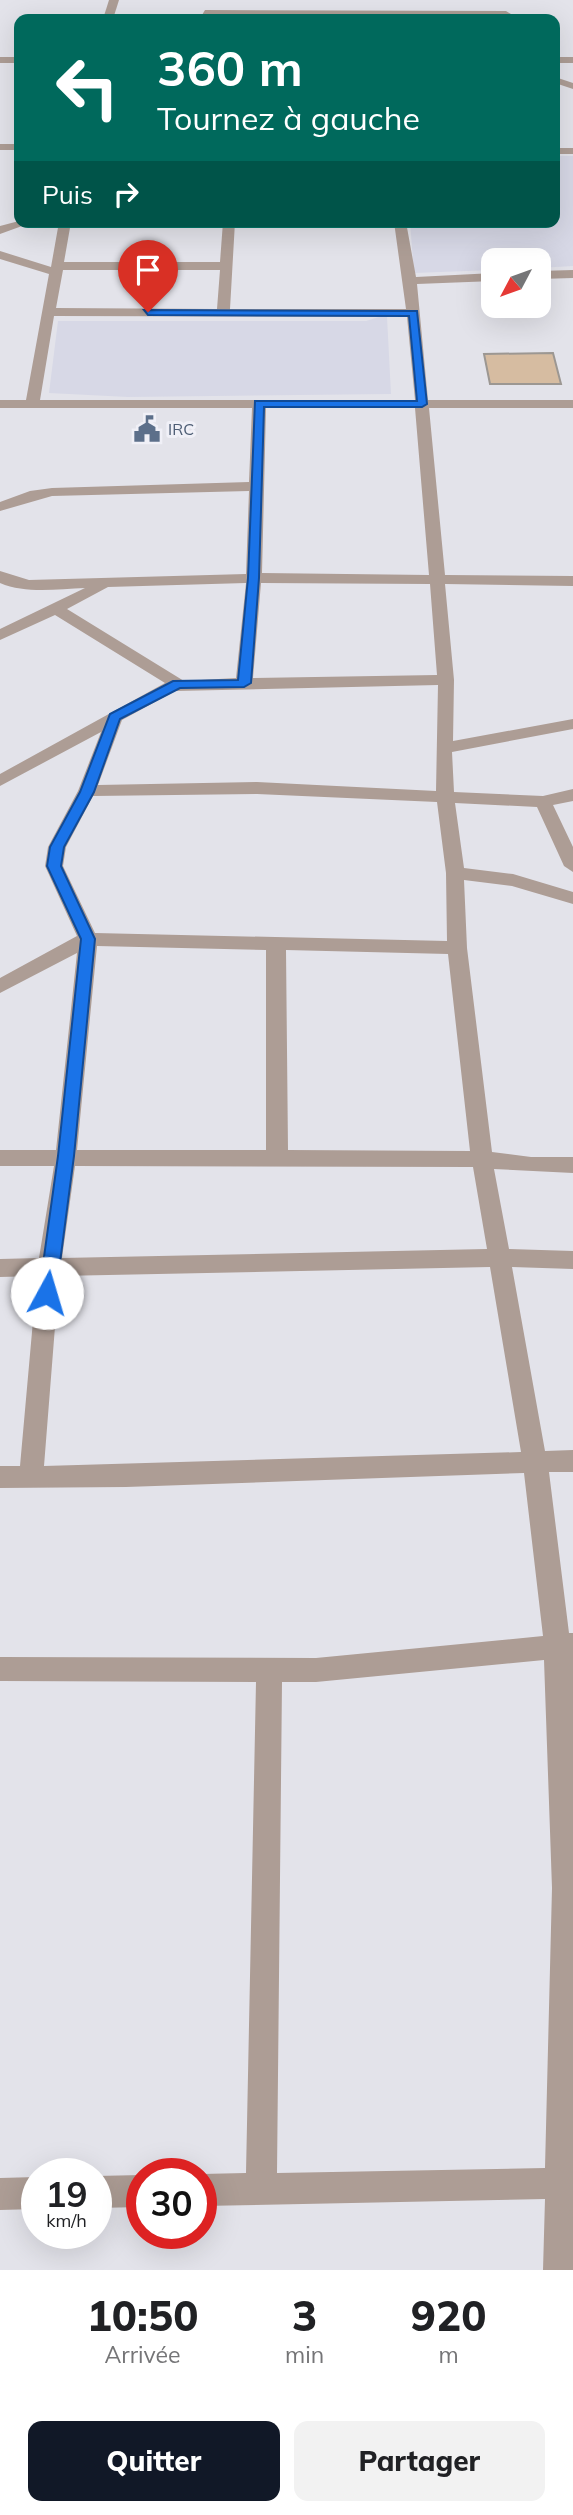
<!DOCTYPE html>
<html lang="fr">
<meta charset="utf-8">
<style>
body{margin:0;font-family:Mulish,sans-serif;background:#f2f2f2;color:#202124;height:100vh;display:flex;flex-direction:column;font-size:26px;white-space:nowrap}
*{box-sizing:border-box;margin:0}
p{font-size:23px;color:#757577}
.icon{flex:none;width:38px;height:38px;fill:none;stroke:currentColor;stroke-width:2;stroke-linecap:round;stroke-linejoin:round}
.map{position:relative;height:2270px;overflow:hidden}
.sheet{display:flex;flex-direction:column;background:#fff;flex:1}
.sheet>*{flex:none}
.banner{position:absolute;left:14px;top:14px;width:546px;height:214px;border-radius:14px;box-shadow:0 7px 28px #0002;background:#00695c;color:#fff;overflow:hidden}
.needle{width:46px;rotate:229deg}
.buttons{position:absolute;left:481px;top:248px;display:grid;gap:14px}
.buttons a{display:grid;place-items:center;width:70px;height:70px;border-radius:14px;background:#fff;box-shadow:0 7px 28px #0002;font-size:35px}
.speed{position:absolute;left:21px;top:2158px;display:flex;gap:14px;font-size:35px;font-weight:700;text-align:center}
.speed>*{display:grid;place-content:center;width:91px;height:91px;border-radius:50%;background:#fff;box-shadow:0 7px 28px #0002;line-height:1}
.speed small{font-size:18px;font-weight:400}
.speed .limit{border:10px solid #d22;background:#fff;color:#111}
.pin{position:absolute;display:grid;place-items:center;width:60px;height:60px;color:#fff;margin:-72px -30px;border-radius:50% 50% 50% 0;rotate:-45deg;box-shadow:0 0 7px #0007}
.pin .icon{rotate:45deg}
.me{position:absolute;width:77px;margin:-38px;rotate:6deg;stroke-linejoin:round;filter:drop-shadow(0 0 5px #0008)}
.turn{display:flex;align-items:center;gap:24px;height:147px;padding:0 28px;font-size:32px}
.turn .icon{width:91px;height:91px;stroke-width:2.5}
.turn b{display:block;font-size:49px;line-height:60px}
.then{display:flex;align-items:center;height:66px;padding:0 28px;background:#0003;gap:14px;font-size:26px}
.eta{display:flex;justify-content:space-evenly;align-items:center;height:119px;text-align:center}
.eta b{font-size:42px;font-weight:800;line-height:49px}
.action{display:flex;gap:14px;margin-top:auto;padding:14px 28px}
.action a{flex:1;height:80px;border-radius:14px;background:#111827;color:#fff;font-size:28px;font-weight:800;line-height:80px;text-align:center}
.action a+a{background:#f2f2f2;color:#202124}
.map>svg:first-child{display:block}
.built{fill:#d7d8e6}
.building{fill:#d6bca1;stroke:#9c9792;stroke-width:2}
.lines{fill:none;stroke-linecap:round;stroke-linejoin:round}
.minor{fill:#ad9d95;fill-rule:evenodd}
.route{fill:#1a73e8;stroke:#114b97;stroke-width:2}
.labels{text-anchor:middle;stroke-width:6;stroke-linejoin:round;paint-order:stroke}
.far-service-label{font-size:16px;fill:#4e5e75;stroke:#f0f0f7;text-anchor:start}
</style>
<div class="map">
<svg width="573" height="2270" viewBox="0 0 573 2270">
<rect width="100%" height="100%" fill="#e3e3ea"/>
<!-- built -->
<g class="built">
<polygon points="555,156 573,156 573,266 539,268 539,261 494,261 493,270 414,273 410,222 555,222"/>
<polygon points="379,317 387,317 391,394 128,397 49,393 58,321 366,321"/>
</g>
<!-- building -->
<polygon class="building" points="553,353 561,384 490,384 484,354"/>
<g class="lines">
<!-- minor -->
<g class="minor">
<polygon points="109,0 119,0 113,19 103,19"/>
<polygon points="205,10 506,11 511,14 506,17 202,15"/>
<rect x="0" y="57" width="19" height="6"/>
<rect x="555" y="57" width="18" height="6"/>
<polygon points="555,77 573,83 573,89 555,83"/>
<rect x="0" y="144" width="19" height="6"/>
<rect x="555" y="148" width="18" height="6"/>
<polygon points="19,221 33,222 0,234 0,226"/>
<path d="M59 222H71L64 262H220L223 222H235L230 309H406L394 222H406L416 277 494 273V281L417 284 428 400H573V408H429L445 575 573 576V586L445 584 454 680 453 741 573 719V729L452 752 454 792 543 796 573 789V801L553 805 573 847V872L564 866 537 807 455 803 464 868 513 874 573 892V904L512 886 464 880 467 948 492 1152 531 1157H573V1173L494 1169 509 1249 573 1251V1269L512 1267 545 1451 573 1450V1472H549L569 1633H573V2270H543L545 2199 201 2206V2174L246 2173 256 1682 0 1681V1657L316 1658 543 1636 524 1473 126 1487 0 1488V1466H20L37 1276 0 1277V1259L39 1258 54 1166H0V1150H56L77 953 0 993V978L77 936 45 866 48 847 78 791 101 732 0 786V774L165 683 55 615 0 640V629L85 588C57 589 26 594 0 583V571L29 580 246 574 249 491 52 496 0 511V502L30 491 52 488 249 482 252 408H0V400H26L49 274 0 259V251L51 267ZM63 270H220L217 309 56 308ZM54 316 407 317 415 400H40ZM266 408H415L429 575 262 573ZM246 583 236 678 184 681 67 609 108 587ZM261 583 430 584 437 675 253 678ZM438 685 436 791 257 782 98 785 122 720 175 691ZM257 794 437 802 446 873 447 941 95 933 63 866 66 847 93 796ZM97 946 266 950V1150H77ZM286 950 448 954 470 1151 288 1150ZM75 1166 473 1167 487 1249 62 1258ZM490 1267 521 1452 44 1466 59 1276ZM544 1660 552 1888 545 2168 277 2173 282 1682H316Z"/>
<polygon points="573,270 573,278 539,279 539,271"/>
<polygon points="142,2175 142,2207 96,2208 96,2176"/>
<polygon points="37,2177 37,2209 0,2210 0,2178"/>
</g>
</g>
<!-- route -->
<polygon class="route" points="144,310 417,311 427,404 422,407 264,407 259,578 251,683 244,687 180,688 120,719 94,792 64,847 61,866 95,939 74,1156 56,1293 47,1300 39,1293 58,1156 81,939 47,866 50,847 80,792 110,714 173,681 238,680 248,578 255,401 417,401 409,316 148,315"/>
<!-- icons -->
<defs>
<symbol id="civic-bare" viewBox="-9 -9 18 18"><path d="M-.6-6.5H3V-4.5H.6V-3L4-1V1h2V6H-6V1h2V-1L-.6-3ZM-1.2 2.5V6h2.4V2.5Z" fill="#5c6f8a" stroke="#f0f0f7" stroke-width="2.5" paint-order="stroke"/></symbol>
</defs>
<g fill-rule="evenodd">
<use href="#civic-bare" x="128" y="410" width="38" height="38"/>
</g>
<g class="labels">
<!-- far-service labels -->
<g class="far-service-label">
<text x="168" y="435">IRC</text>
</g>
</g>
</svg>
<div class="buttons">
<a><svg class="needle" viewBox="-14 -14 28 28"><path d="M0-13l5 13h-10z" fill="#e53935"/><path d="M0 13l5-13h-10z" fill="#757577"/></svg></a>
</div>
<div class="speed"><div>19<small>km/h</small></div><div class="limit">30</div></div>
<div class="pin" style="left:148px;top:312px;background:#d93025"><svg class="icon" aria-label="arrive" viewBox="0 0 24 24"><path d="M6 21V4h12l-3 4 3 4H6"/></svg></div>
<svg class="me" style="left:47px;top:1293px" viewBox="-20 -20 40 40"><circle r="19" fill="#fff"/><path d="M0-13L10 11 0 6-10 11z" fill="#1a73e8"/></svg>
<div class="banner">
<div class="turn"><svg class="icon" aria-label="left" viewBox="0 0 24 24"><path d="M17 20v-9H6M10 6l-5 5 5 5"/></svg><div><b>360 m</b>Tournez à gauche</div></div>
<div class="then">Puis<svg class="icon" aria-label="right" viewBox="0 0 24 24"><path d="M7 20v-9h11M14 6l5 5-5 5"/></svg></div>
</div>
</div>
<section class="sheet">
<div class="eta">
<div><b>10:50</b><p>Arrivée</p></div>
<div><b>3</b><p>min</p></div>
<div><b>920</b><p>m</p></div>
</div>
<div class="action"><a>Quitter</a><a>Partager</a></div>
</section>
